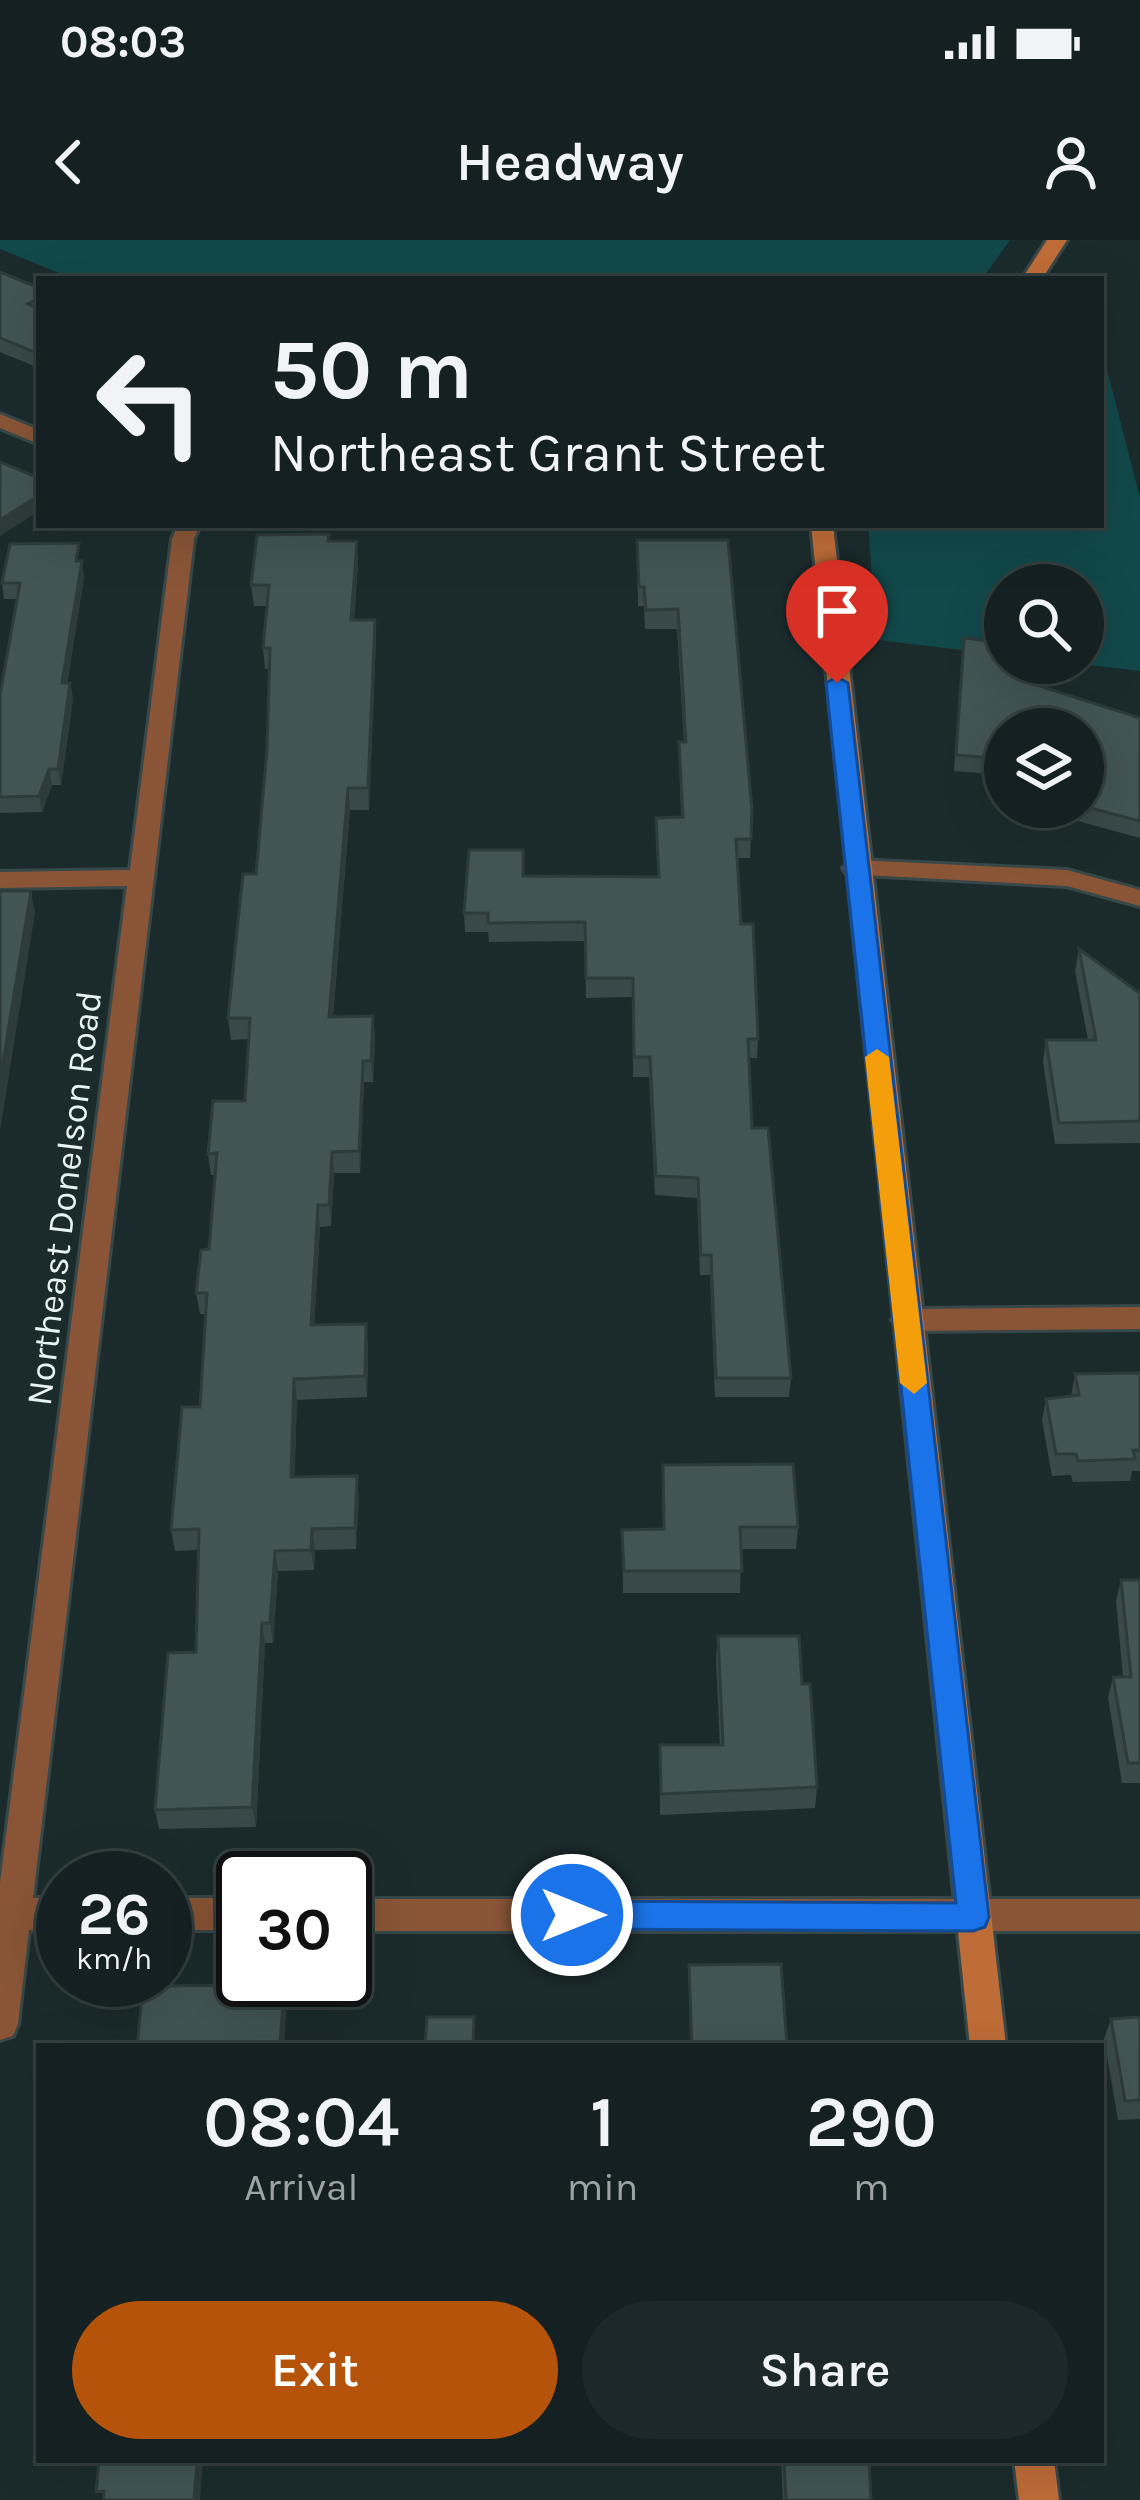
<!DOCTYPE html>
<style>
body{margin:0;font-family:Karla,sans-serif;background:#1d282a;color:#f1f3f6;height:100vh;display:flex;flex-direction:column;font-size:45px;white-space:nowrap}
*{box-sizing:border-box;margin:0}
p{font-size:39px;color:#9da3a5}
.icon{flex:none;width:66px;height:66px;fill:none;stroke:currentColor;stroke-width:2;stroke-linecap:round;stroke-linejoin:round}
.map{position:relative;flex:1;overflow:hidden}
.drawer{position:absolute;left:36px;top:1803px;width:1068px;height:420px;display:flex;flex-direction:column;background:#142021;border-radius:0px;box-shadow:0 12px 48px #0002,0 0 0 3px #333e3f}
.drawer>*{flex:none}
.guide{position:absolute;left:36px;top:36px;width:1068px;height:252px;border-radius:0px;box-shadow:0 12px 48px #0002,0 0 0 3px #333e3f;background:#142021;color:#f1f3f6;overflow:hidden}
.buttons{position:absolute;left:984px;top:324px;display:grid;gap:24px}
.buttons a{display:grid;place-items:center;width:120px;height:120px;border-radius:50%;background:#142021;box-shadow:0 12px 48px #0002,0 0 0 3px #333e3f;font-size:60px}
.speed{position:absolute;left:36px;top:1611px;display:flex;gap:24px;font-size:60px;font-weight:700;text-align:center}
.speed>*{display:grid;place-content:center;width:156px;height:156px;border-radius:50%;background:#142021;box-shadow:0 12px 48px #0002,0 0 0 3px #333e3f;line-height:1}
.speed small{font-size:30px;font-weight:400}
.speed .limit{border:6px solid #111;border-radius:18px;background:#fff;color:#111}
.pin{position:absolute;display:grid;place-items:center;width:102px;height:102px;color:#fff;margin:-123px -51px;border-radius:50% 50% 50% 0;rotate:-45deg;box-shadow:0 0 12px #0007}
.pin .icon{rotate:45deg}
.me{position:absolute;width:132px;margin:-66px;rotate:90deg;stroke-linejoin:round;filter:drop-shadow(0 0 9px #0008)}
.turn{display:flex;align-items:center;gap:42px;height:252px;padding:0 36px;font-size:54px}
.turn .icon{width:156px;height:156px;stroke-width:2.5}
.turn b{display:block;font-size:84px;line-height:102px}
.eta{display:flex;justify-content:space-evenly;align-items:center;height:204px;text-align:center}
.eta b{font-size:72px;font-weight:600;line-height:84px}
.primary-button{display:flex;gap:24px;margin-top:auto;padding:24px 36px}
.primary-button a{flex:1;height:138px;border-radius:72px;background:#b45309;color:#fff;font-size:48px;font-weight:600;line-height:138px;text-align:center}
.primary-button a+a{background:#1d282a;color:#f1f3f6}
.status{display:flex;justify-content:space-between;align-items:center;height:84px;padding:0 60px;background:#142021;direction:ltr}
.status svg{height:33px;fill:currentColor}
header{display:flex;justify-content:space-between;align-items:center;height:156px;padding:0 36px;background:#142021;font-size:54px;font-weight:600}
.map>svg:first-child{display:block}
.green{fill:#12484a}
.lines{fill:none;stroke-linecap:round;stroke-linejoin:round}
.street-casing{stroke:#384748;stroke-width:6}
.secondary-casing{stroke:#384748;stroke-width:6}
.street{fill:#895536;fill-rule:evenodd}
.secondary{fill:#bf6d38;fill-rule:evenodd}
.wall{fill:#394848}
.shaded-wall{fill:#2e3b3b}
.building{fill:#425454;stroke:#2e3b3b;stroke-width:3}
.route{fill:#1a73e8;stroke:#114b97;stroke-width:3}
.slow{fill:#f59e0b}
.labels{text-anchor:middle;stroke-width:12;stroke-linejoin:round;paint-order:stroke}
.street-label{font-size:36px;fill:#e8f3f3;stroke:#1b2b2c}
</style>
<div class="status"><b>08:03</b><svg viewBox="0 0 49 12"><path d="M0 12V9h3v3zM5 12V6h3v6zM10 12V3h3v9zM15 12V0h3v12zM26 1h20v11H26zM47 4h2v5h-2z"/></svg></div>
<header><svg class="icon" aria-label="back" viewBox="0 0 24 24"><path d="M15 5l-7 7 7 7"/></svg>Headway<svg class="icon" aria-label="person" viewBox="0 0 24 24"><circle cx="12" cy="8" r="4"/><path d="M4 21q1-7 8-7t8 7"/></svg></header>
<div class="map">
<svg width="1140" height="2260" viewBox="0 0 1140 2260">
<rect width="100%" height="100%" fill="#1b2b2c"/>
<!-- green -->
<g class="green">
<polygon points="0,0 1010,0 982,39 74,39 0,9"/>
<polygon points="1101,106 1140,258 1140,431 1072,423 1083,423 1083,345 1005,345 1005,415 877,400 868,285 1101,285"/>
</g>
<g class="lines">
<defs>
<g id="street">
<polygon points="0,174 39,190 39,204 0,188"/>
<polygon points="178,285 200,285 194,299 33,1658 63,1658 63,1690 29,1690 18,1784 13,1796 0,1800 0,1643 127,646 0,648 0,632 130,630 172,299"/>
<polygon points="856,620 1067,630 1140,650 1140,666 1067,646 847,634 843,628"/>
<polygon points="1140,1067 1140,1089 907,1091 892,1080 907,1069"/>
<rect x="165" y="1658" width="78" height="32"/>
<rect x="345" y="1659" width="795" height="32"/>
</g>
<g id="secondary">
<polygon points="1047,0 1067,0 1042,39 1022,39"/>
<polygon points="811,285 833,285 1006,1806 970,1806"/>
<polygon points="1014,2220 1054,2220 1059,2260 1019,2260"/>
</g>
</defs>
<!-- street casing -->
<use href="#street" class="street-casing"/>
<!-- secondary casing -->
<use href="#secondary" class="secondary-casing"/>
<!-- street -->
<use href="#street" class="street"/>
<!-- secondary -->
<use href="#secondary" class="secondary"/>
</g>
<!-- wall -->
<g class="wall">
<polygon points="0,32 39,48 39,128 0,112"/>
<polygon points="637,300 728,300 752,570 750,618 737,618 741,684 758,799 757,818 749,818 752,888 791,1138 789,1157 715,1157 710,1035 700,1035 697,958 655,955 649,837 633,837 633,757 586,758 585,701 489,702 488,692 465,692 464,673 524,636 658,637 656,578 681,578 679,502 684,502 677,389 645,389 644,366 638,366"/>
<polygon points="329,301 357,301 358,322 354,380 375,380 376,401 369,570 350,570 333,777 373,776 375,797 373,842 364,842 360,933 334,933 331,986 320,987 314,1085 368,1105 367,1157 297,1160 294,1237 359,1257 356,1309 315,1310 314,1330 278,1331 273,1403 265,1403 256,1587 159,1589 155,1570 196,1412 198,1310 175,1311 171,1290 200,1167 206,1074 200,1074 196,1053 209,1009 215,935 211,935 208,914 245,861 249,799 231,800 228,778 256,634 267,510 270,429 265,429 263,408 267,366 254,366 251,345"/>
<polygon points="81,319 84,337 67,443 70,443 73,459 61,545 52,545 42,572 0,573 0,455 17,359 4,359 2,343"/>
<polygon points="962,413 1030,443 1140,478 1140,598 1074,580 1003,574 1005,537 1005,567 1083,567 1083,489 1005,489 1005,535 954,531"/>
<polygon points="1079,709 1138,752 1140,750 1140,903 1055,904 1043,822 1046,800 1088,800 1075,731"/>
<polygon points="1140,1133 1140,1231 1132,1231 1130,1241 1073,1242 1071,1235 1052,1236 1042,1180 1046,1159 1071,1156 1075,1134"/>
<polygon points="663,1225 798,1287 796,1309 741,1309 740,1353 623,1353 622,1290 663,1289"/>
<polygon points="1121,1340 1140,1340 1140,1543 1122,1543 1108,1458 1113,1437 1123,1437 1116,1361"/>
<polygon points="718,1396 802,1444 817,1547 815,1568 660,1575 660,1505 720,1505 716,1418"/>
<polygon points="689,1725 787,1806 690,1806"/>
<polygon points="1140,1777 1140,1879 1118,1880 1104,1799 1111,1779"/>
<polygon points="781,2220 869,2220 871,2260 783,2260"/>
</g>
<!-- shaded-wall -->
<g class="shaded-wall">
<polygon points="39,255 39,271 0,296 0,280"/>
<polygon points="357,301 358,322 352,401 351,380"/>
<polygon points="82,321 84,337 65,459 62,443"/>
<polygon points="375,380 376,401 369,570 368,548"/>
<polygon points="70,443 73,459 61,545 58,529"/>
<polygon points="49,529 52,545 42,572 39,556"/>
<polygon points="348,548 350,570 331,798 329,777"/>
<polygon points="31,651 35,673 0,891 0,840"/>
<polygon points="373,776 375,797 373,842 371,821"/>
<polygon points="363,821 364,842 360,933 359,911"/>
<polygon points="332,912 334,933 331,986 329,965"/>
<polygon points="318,965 320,987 313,1107 311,1085"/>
<polygon points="366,1084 368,1105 367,1157 365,1136"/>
<polygon points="294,1139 297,1160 294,1258 291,1237"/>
<polygon points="357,1236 359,1257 356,1309 355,1288"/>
<polygon points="312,1289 315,1310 314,1330 311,1310"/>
<polygon points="275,1311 278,1331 273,1403 270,1383"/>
<polygon points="262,1383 265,1403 256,1587 252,1567"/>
<polygon points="284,1745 287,1764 284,1806 280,1806"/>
<polygon points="197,2220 203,2220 200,2260 194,2260"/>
</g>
<!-- building -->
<g class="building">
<polygon points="0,32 39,48 39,58 28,64 39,69 39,114 0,98"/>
<polygon points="0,222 39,238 39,255 0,280"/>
<polygon points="329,294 328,301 357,301 351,380 375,380 368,548 348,548 329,777 373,776 371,821 363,821 359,911 332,912 329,965 318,965 311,1085 366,1084 365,1136 294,1139 291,1237 357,1236 355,1288 312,1289 311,1310 275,1311 270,1383 262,1383 252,1567 155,1570 168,1413 196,1412 199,1289 171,1290 182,1167 200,1167 207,1053 196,1053 201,1010 209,1009 217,913 208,914 213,861 245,861 250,778 228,778 243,634 256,634 267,510 270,408 263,408 269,345 251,345 257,295"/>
<polygon points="637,300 728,300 752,570 751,599 736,599 741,684 753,684 758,799 748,799 752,888 768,888 791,1138 716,1138 711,1015 701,1015 698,938 656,936 650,817 634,817 633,738 586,738 585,682 488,683 488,673 464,673 469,610 523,610 523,636 659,637 656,578 683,577 679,502 686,502 678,369 646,370 644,347 639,347"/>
<polygon points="79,303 76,321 82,321 62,443 70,443 58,529 49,529 39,556 0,557 0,455 20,343 2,343 10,304"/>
<polygon points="964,398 1005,403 1005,423 1030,423 1030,443 1140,478 1140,581 1083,566 1083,489 1005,489 1005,519 956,515"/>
<polygon points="0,651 31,651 0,840"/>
<polygon points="1079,709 1138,752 1140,750 1140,881 1059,883 1046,800 1096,800"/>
<polygon points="1140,1133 1140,1210 1133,1210 1135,1219 1078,1221 1076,1214 1056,1214 1046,1159 1079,1155 1075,1134"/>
<polygon points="793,1224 798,1287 740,1287 742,1331 624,1331 622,1290 664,1289 663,1225"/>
<polygon points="1121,1340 1140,1340 1140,1523 1128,1523 1113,1437 1131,1437"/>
<polygon points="718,1396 799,1396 802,1444 810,1444 817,1547 661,1554 660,1505 723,1505"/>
<polygon points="781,1724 787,1806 692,1806 689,1725"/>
<polygon points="284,1745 280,1806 137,1806 143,1746"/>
<polygon points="427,1777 474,1777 473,1806 425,1806"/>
<polygon points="1140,1777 1140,1860 1125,1861 1111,1779"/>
<polygon points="99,2220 197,2220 194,2260 104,2260 104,2251 96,2252"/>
<polygon points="784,2220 869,2220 871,2260 786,2260"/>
</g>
<!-- route -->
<polygon class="route" points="837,437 848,443 989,1677 985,1687 973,1691 572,1689 560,1685 556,1675 560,1665 572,1661 956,1663 826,443"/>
<!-- slow -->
<polygon class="slow" points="877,809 889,817 927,1143 914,1154 900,1143 865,817"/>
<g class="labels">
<!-- street labels -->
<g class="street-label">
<text transform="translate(63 958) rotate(-83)" y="13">Northeast Donelson Road</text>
</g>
</g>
</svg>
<div class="buttons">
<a><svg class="icon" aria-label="search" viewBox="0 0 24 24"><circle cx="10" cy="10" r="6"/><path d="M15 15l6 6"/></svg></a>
<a><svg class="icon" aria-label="layers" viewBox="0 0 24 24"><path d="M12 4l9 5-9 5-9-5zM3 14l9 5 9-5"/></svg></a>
</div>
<div class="speed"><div>26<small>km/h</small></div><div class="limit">30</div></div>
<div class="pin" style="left:837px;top:443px;background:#d93025"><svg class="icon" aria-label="arrive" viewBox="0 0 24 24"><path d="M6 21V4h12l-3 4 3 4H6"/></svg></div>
<svg class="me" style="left:572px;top:1675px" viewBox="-20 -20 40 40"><circle r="17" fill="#1a73e8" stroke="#fff" stroke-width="3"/><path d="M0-11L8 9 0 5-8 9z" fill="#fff"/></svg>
<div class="guide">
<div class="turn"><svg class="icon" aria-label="left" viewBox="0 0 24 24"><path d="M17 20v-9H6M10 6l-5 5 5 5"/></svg><div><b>50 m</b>Northeast Grant Street</div></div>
</div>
<section class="drawer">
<div class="eta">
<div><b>08:04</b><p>Arrival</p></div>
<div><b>1</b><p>min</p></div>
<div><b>290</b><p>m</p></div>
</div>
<div class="primary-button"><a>Exit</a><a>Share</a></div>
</section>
</div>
